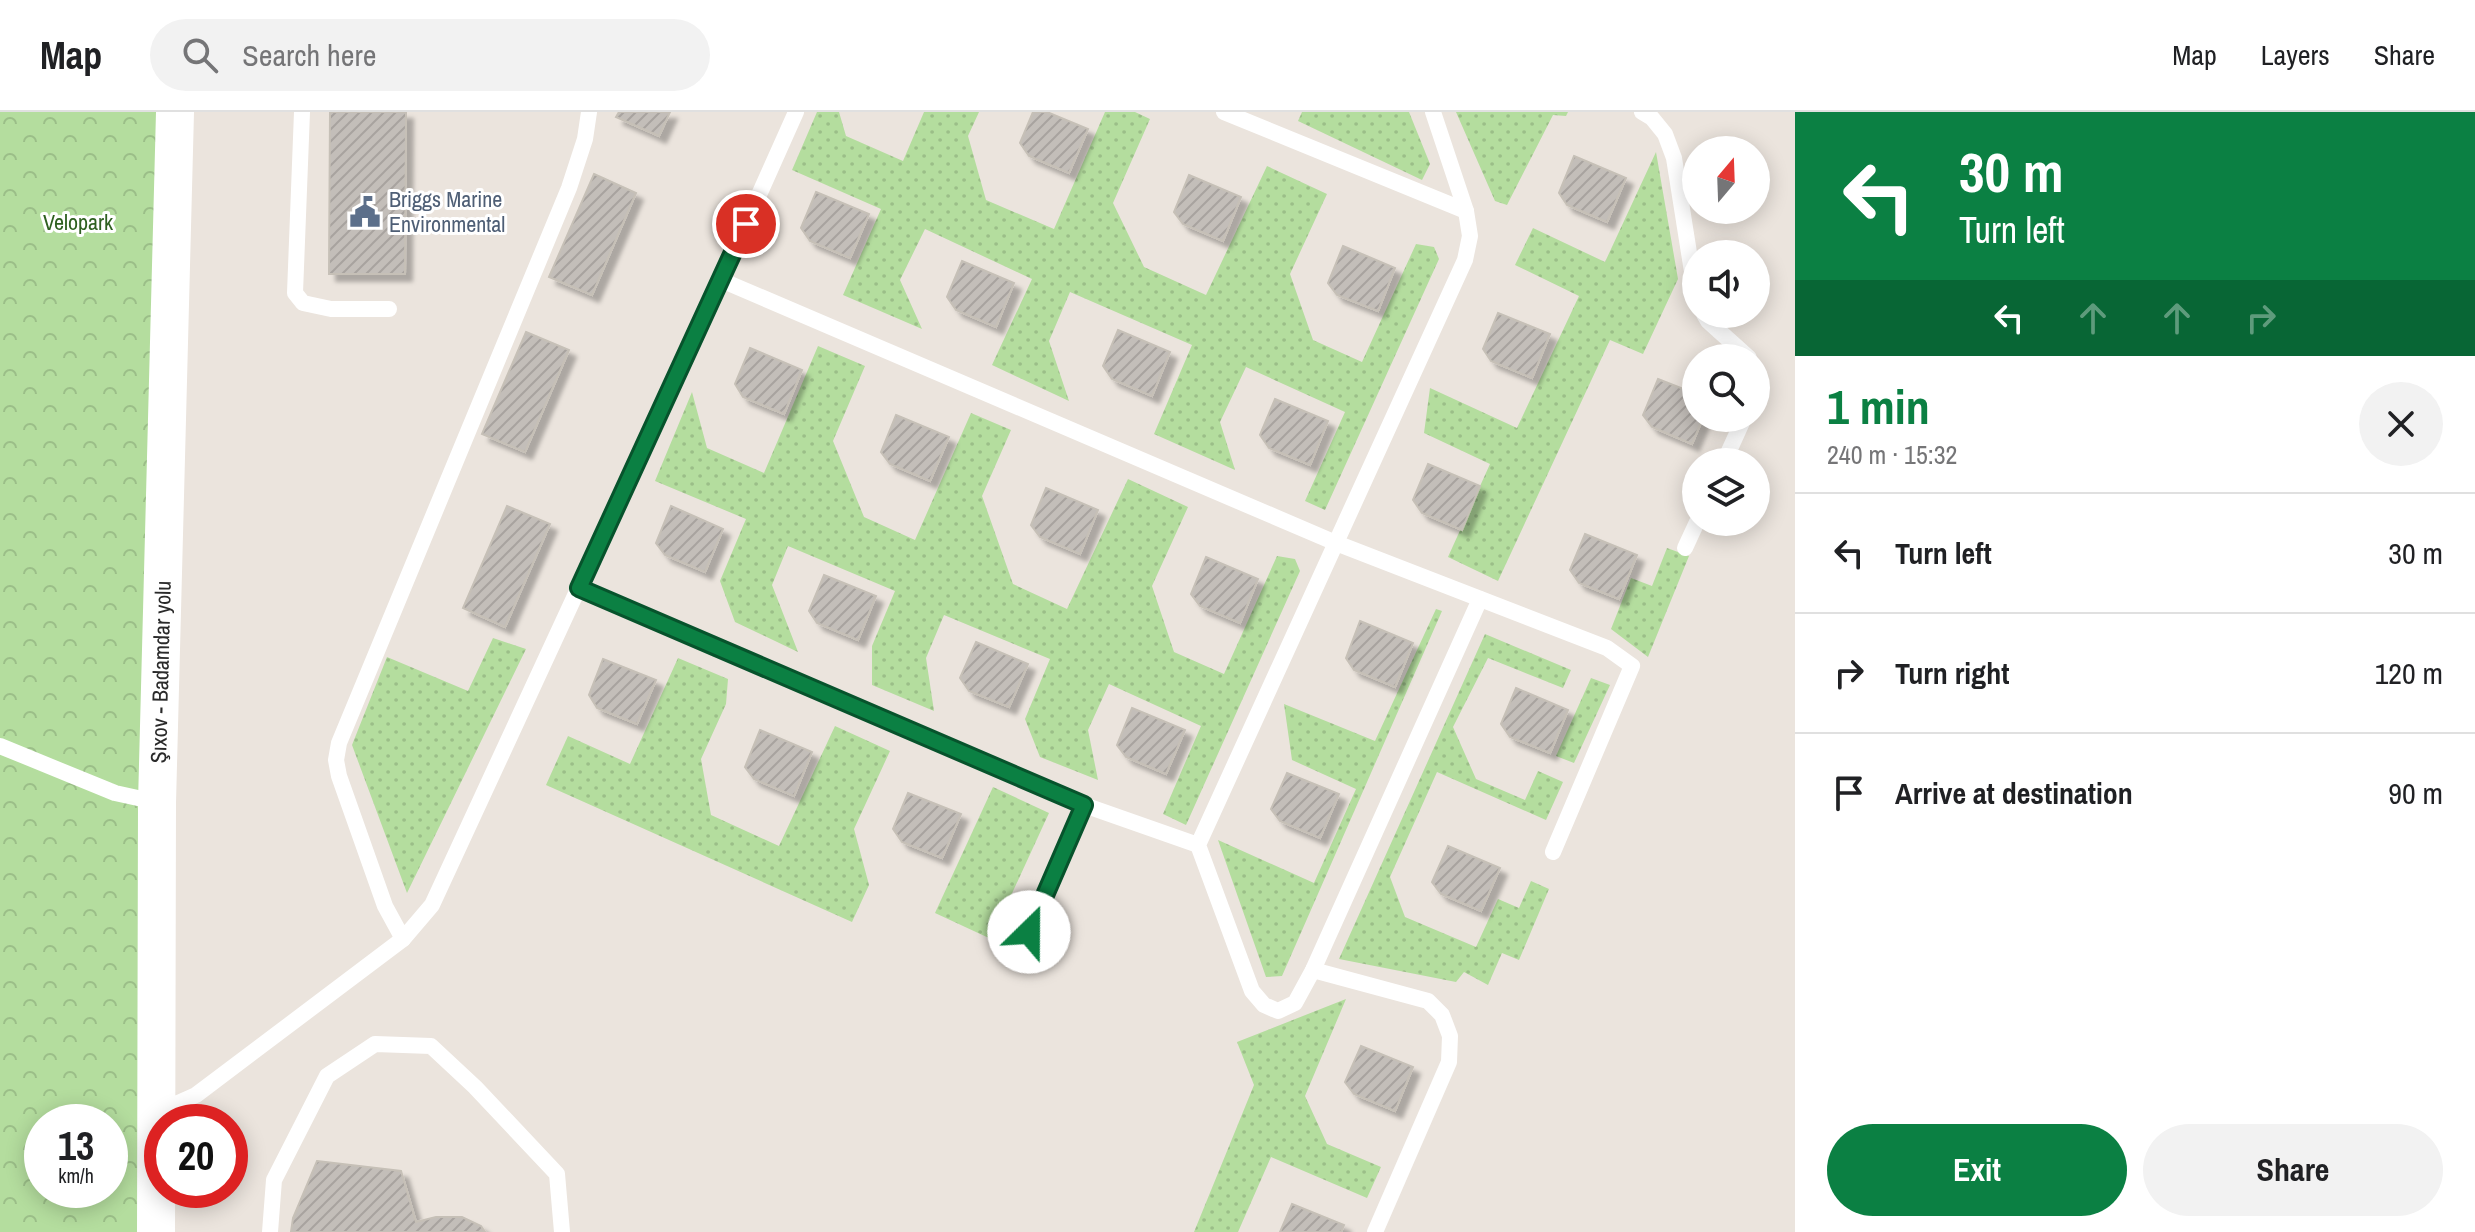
<!DOCTYPE html>
<meta charset="utf-8">
<style>
body{margin:0;font-family:"Archivo Narrow",sans-serif;background:#f2f2f2;color:#202124;height:100vh;display:flex;flex-direction:column;font-size:30px;white-space:nowrap}
*{box-sizing:border-box;margin:0}
p{font-size:26px;color:#757577}
.icon{flex:none;width:44px;height:44px;fill:none;stroke:currentColor;stroke-width:2;stroke-linecap:round;stroke-linejoin:round}
.map{position:relative;flex:1;overflow:hidden}
.panel{display:flex;flex-direction:column;background:#fff;width:680px}
.panel>*{flex:none}
.top-card{background:#0b8043;color:#fff;overflow:hidden}
.needle{width:52px;rotate:19deg}
.controls{position:absolute;left:1682px;top:24px;display:grid;gap:16px}
.controls a{display:grid;place-items:center;width:88px;height:88px;border-radius:50%;background:#fff;box-shadow:0 4px 20px #0003;font-size:40px}
.speed{position:absolute;left:24px;top:992px;display:flex;gap:16px;font-size:40px;font-weight:700;text-align:center}
.speed>*{display:grid;place-content:center;width:104px;height:104px;border-radius:50%;background:#fff;box-shadow:0 4px 20px #0003;line-height:1}
.speed small{font-size:20px;font-weight:400}
.speed .limit{border:12px solid #d22;background:#fff;color:#111}
.pin{position:absolute;display:grid;place-items:center;width:68px;height:68px;color:#fff;margin:-34px;border:4px solid #fff;border-radius:50%;box-shadow:0 2px 8px #0007}
.me{position:absolute;width:88px;margin:-44px;rotate:23deg;stroke-linejoin:round;filter:drop-shadow(0 0 6px #0008)}
.turn{display:flex;align-items:center;gap:28px;height:168px;padding:0 32px;font-size:36px}
.turn .icon{width:104px;height:104px;stroke-width:2.5}
.turn b{display:block;font-size:56px;line-height:68px}
.lanes{display:flex;align-items:center;height:76px;padding:0 32px;background:#0003;justify-content:center;gap:40px;direction:ltr}
.lanes .off{opacity:.35}
.round{display:grid;place-items:center;flex:none;width:84px;height:84px;border-radius:42px;background:#f2f2f2}
.head{display:flex;align-items:center;justify-content:space-between;height:136px;padding:0 32px}
h1{font-size:48px;font-weight:700;line-height:60px;color:#0b8043}
.cta{display:flex;gap:16px;margin-top:auto;padding:16px 32px}
.cta a{flex:1;height:92px;border-radius:48px;background:#0b8043;color:#fff;font-size:32px;font-weight:700;line-height:92px;text-align:center}
.cta a+a{background:#f2f2f2;color:#202124}
ul{padding:0;list-style:none}
li{display:flex;align-items:center;gap:24px;height:120px;padding:0 32px;border-top:2px solid #e0e0e0}
li div{flex:1}
li b{display:block;font-size:30px}
li em{font-style:normal}
header{display:flex;align-items:center;gap:48px;box-sizing:border-box;height:112px;padding:0 40px;background:#fff;border-bottom:2px solid #e0e0e0}
header strong{font-size:38px}
nav{display:flex;gap:44px;margin-inline-start:auto;font-size:28px}
.search{width:560px;height:72px;background:#f2f2f2;display:flex;align-items:center;gap:20px;box-sizing:border-box;padding:0 28px;border-radius:44px;color:#757577;font-size:30px}
main{display:flex;flex:1;min-height:0}
.map>svg:first-child{display:block}
.grass{fill:url(#grass-dots)}
.park{fill:url(#park-crowns);fill-rule:evenodd}
.building{fill:url(#building-hatch);stroke:#c6c0b7;stroke-width:2;filter:url(#shadow)}
.lines{fill:none;stroke-linecap:round;stroke-linejoin:round}
.service{stroke:#fff;stroke-width:16}
.tertiary{stroke:#fff;stroke-width:38}
.route-casing{stroke:#07532c;stroke-width:20}
.route{stroke:#0b8043;stroke-width:14}
.labels{text-anchor:middle;stroke-width:6;stroke-linejoin:round;paint-order:stroke}
.service-label{font-size:22px;fill:#4e5e75;stroke:#fff;text-anchor:start}
.park-label{font-size:22px;fill:#2e6020;stroke:#fff}
.street-label{font-size:22px;fill:#2a2a2a;stroke:#fff}
</style>
<header>
<strong>Map</strong>
<div class="search"><svg class="icon" aria-label="search" viewBox="0 0 24 24"><circle cx="10" cy="10" r="6"/><path d="M15 15l6 6"/></svg>Search here</div>
<nav><a>Map</a><a>Layers</a><a>Share</a></nav>
</header>
<main>
<div class="map">
<svg width="1795" height="1120" viewBox="0 0 1795 1120">
<defs>
<pattern id="grass-dots" width="8" height="8" patternUnits="userSpaceOnUse" patternTransform="scale(2)"><rect width="8" height="8" fill="#b4dd9e"/><path d="M2 2h.1M6 6h.1" fill="none" stroke="#9bbe88" stroke-width="1.8" stroke-linecap="round"/></pattern>
<pattern id="park-crowns" width="20" height="18" patternUnits="userSpaceOnUse" patternTransform="scale(2)"><rect width="20" height="18" fill="#b4dd9e"/><path d="M2 6a3 3 0 1 1 6 0M12 15a3 3 0 1 1 6 0" fill="none" stroke="#9bbe88"/></pattern>
<pattern id="building-hatch" width="6" height="6" patternUnits="userSpaceOnUse" patternTransform="scale(2)"><rect width="6" height="6" fill="#c3beb9"/><path d="M-1 1l2-2M0 6l6-6M5 7l2-2" fill="none" stroke="#a8a39f"/></pattern>
<filter id="shadow"><feDropShadow dx="7" dy="7" stdDeviation="2" flood-color="#0004"/></filter>
</defs>
<rect width="100%" height="100%" fill="#ebe4dd"/>
<!-- grass -->
<g class="grass">
<polygon points="817,0 839,0 846,24 903,49 924,0 979,0 968,24 986,88 1054,117 1105,0 1135,0 1150,7 1113,91 1144,155 1206,183 1267,54 1327,82 1290,162 1313,228 1362,250 1416,132 1434,135 1439,147 1325,398 1305,389 1345,300 1246,255 1220,310 1235,358 1154,322 1192,233 1070,180 1049,229 1069,289 992,253 1032,167 925,117 900,168 922,217 843,183 881,97 792,58"/>
<polygon points="1302,0 1409,0 1430,52 1422,68 1298,9"/>
<polygon points="1456,0 1568,0 1566,4 1553,3 1507,93 1495,89"/>
<polygon points="1656,40 1678,167 1643,242 1610,228 1498,469 1448,445 1490,352 1424,321 1430,276 1517,316 1579,184 1515,153 1533,116 1605,150"/>
<polygon points="818,234 865,254 833,329 864,405 915,428 971,301 1011,318 982,384 1013,472 1067,497 1128,367 1188,395 1152,474 1174,540 1224,562 1277,444 1295,447 1300,459 1186,713 1163,702 1201,614 1109,572 1088,618 1098,668 1040,645 1025,607 1050,547 944,503 926,546 934,599 872,573 872,534 895,479 788,434 772,473 798,540 735,510 720,469 746,407 655,369 692,280 707,336 764,361"/>
<polygon points="1667,436 1689,444 1648,545 1611,517 1631,466 1652,474"/>
<polygon points="1436,497 1442,499 1282,864 1266,865 1218,728 1314,771 1356,677 1292,648 1284,592 1375,629"/>
<polygon points="1485,522 1571,558 1563,576 1488,546 1453,615 1476,667 1525,688 1538,659 1563,670 1546,708 1437,660 1390,765 1405,805 1476,835 1498,787 1519,796 1531,769 1549,777 1519,848 1502,841 1488,873 1464,860 1456,870 1339,847"/>
<polygon points="493,526 526,537 407,781 352,633 387,545 468,579"/>
<polygon points="678,546 728,567 726,592 701,647 711,703 779,734 835,614 890,639 854,717 869,773 852,810 546,673 568,624 630,652"/>
<polygon points="1591,566 1610,573 1574,651 1556,644"/>
<polygon points="993,675 1049,701 991,827 935,801"/>
<polygon points="1346,887 1305,984 1327,1032 1381,1055 1367,1086 1271,1045 1238,1120 1194,1120 1254,973 1237,930"/>
</g>
<!-- park -->
<path class="park" d="M0 0H158L139 1120H0ZM42 1010H110V1078H42Z"/>
<!-- building -->
<g class="building">
<polygon points="330,0 406,0 405,162 329,162"/>
<polygon points="619,0 670,0 659,24 616,5"/>
<polygon points="1033,0 1047,0 1088,17 1069,61 1029,44 1020,31"/>
<polygon points="1574,44 1626,66 1607,110 1567,93 1559,81"/>
<polygon points="594,62 636,81 592,183 549,165"/>
<polygon points="1189,63 1241,85 1223,129 1183,112 1174,100"/>
<polygon points="816,80 869,102 850,146 810,129 801,116"/>
<polygon points="1343,134 1395,156 1378,199 1337,183 1328,171"/>
<polygon points="962,149 1014,171 996,215 956,198 947,185"/>
<polygon points="1498,201 1550,222 1532,266 1491,249 1483,237"/>
<polygon points="1118,218 1170,240 1152,284 1112,267 1103,254"/>
<polygon points="526,220 569,238 525,340 482,322"/>
<polygon points="750,236 802,258 784,302 743,285 735,272"/>
<polygon points="1658,267 1696,282 1696,306 1703,306 1692,332 1652,315 1643,303"/>
<polygon points="1275,287 1328,309 1310,353 1269,336 1260,323"/>
<polygon points="896,303 949,325 930,369 890,352 881,340"/>
<polygon points="1428,352 1480,374 1462,418 1422,401 1413,388"/>
<polygon points="1046,376 1098,398 1080,442 1040,425 1031,413"/>
<polygon points="507,394 550,412 505,515 463,496"/>
<polygon points="671,394 723,417 705,460 665,443 656,431"/>
<polygon points="1585,422 1637,443 1619,487 1579,471 1570,458"/>
<polygon points="1206,445 1258,467 1240,511 1200,494 1191,482"/>
<polygon points="824,463 876,484 858,528 817,511 809,499"/>
<polygon points="1360,509 1413,531 1395,575 1354,558 1346,546"/>
<polygon points="976,530 1028,552 1009,595 969,579 960,566"/>
<polygon points="603,547 656,568 637,612 597,596 589,583"/>
<polygon points="1516,576 1568,598 1550,641 1510,625 1501,612"/>
<polygon points="1132,596 1185,618 1166,662 1126,645 1117,633"/>
<polygon points="760,618 812,640 794,684 754,667 745,655"/>
<polygon points="1287,661 1339,682 1320,726 1280,709 1271,697"/>
<polygon points="908,681 961,702 942,746 902,730 893,717"/>
<polygon points="1448,734 1500,756 1481,799 1441,782 1432,770"/>
<polygon points="1361,934 1413,955 1395,999 1354,982 1345,970"/>
<polygon points="317,1049 401,1059 416,1110 436,1105 462,1105 481,1114 485,1120 291,1120 293,1106"/>
<polygon points="1292,1092 1344,1113 1341,1120 1280,1120"/>
</g>
<g class="lines">
<!-- service -->
<g class="service">
<polyline points="302,0 295,181 303,191 331,197 389,197"/>
<polyline points="1224,0 1466,99"/>
<polyline points="1433,0 1466,99 1470,124 1465,148 1198,733 1252,879 1264,893 1278,899 1295,891 1313,858 1480,487"/>
<polyline points="1642,0 1652,6 1665,22 1674,46 1696,185"/>
<polyline points="721,168 1336,431 1607,536 1632,554 1553,740"/>
<polyline points="1704,202 1708,209 1749,246"/>
<polyline points="1756,260 1756,274"/>
<polyline points="1724,350 1744,306"/>
<polyline points="1685,436 1697,410"/>
<polyline points="579,476 1084,693 1198,733"/>
<polyline points="0,634 115,681 156,690"/>
<polyline points="1029,820 1084,693"/>
<polyline points="403,827 385,794 339,664 336,648 339,631 569,76 585,27 589,0"/>
<polyline points="1313,858 1428,889 1442,903 1450,924 1449,950 1375,1120"/>
<polyline points="158,994 178,991 196,983 403,827 432,793 721,168 796,0"/>
<polyline points="270,1120 274,1068 327,964 375,932 431,934 475,975 557,1062 562,1120"/>
</g>
<!-- tertiary -->
<path class="tertiary" id="s1" d="M156 1120 157 691 175 0"/>
</g>
<g class="lines">
<defs>
<polyline id="route" points="746,112 579,476 1084,693 1029,820"/>
</defs>
<!-- route casing -->
<use href="#route" class="route-casing"/>
<!-- route -->
<use href="#route" class="route"/>
</g>
<!-- icons -->
<defs>
<symbol id="civic-bare" viewBox="-9 -9 18 18"><path d="M-.6-6.5H3V-4.5H.6V-3L4-1V1h2V6H-6V1h2V-1L-.6-3ZM-1.2 2.5V6h2.4V2.5Z" fill="#5c6f8a" stroke="#fff" stroke-width="2.5" paint-order="stroke"/></symbol>
</defs>
<g fill-rule="evenodd">
<use href="#civic-bare" x="343" y="78" width="44" height="44"/>
</g>
<g class="labels">
<!-- service labels -->
<g class="service-label">
<text x="389" y="95">Briggs Marine<tspan x="389" dy="25">Environmental</tspan></text>
</g>
<!-- park labels -->
<g class="park-label">
<text x="78" y="118">Velopark</text>
</g>
<!-- street labels -->
<g class="street-label">
<text dy="8" stroke="none"><textPath href="#s1" startOffset="560">Şıxov - Badamdar yolu</textPath></text>
</g>
</g>
</svg>
<div class="controls">
<a><svg class="needle" viewBox="-14 -14 28 28"><path d="M0-13l5 13h-10z" fill="#e53935"/><path d="M0 13l5-13h-10z" fill="#757577"/></svg></a>
<a><svg class="icon" aria-label="sound" viewBox="0 0 24 24"><path d="M4 9h4l5-4v14l-5-4H4zM17 9q2 3 0 6"/></svg></a>
<a><svg class="icon" aria-label="search" viewBox="0 0 24 24"><circle cx="10" cy="10" r="6"/><path d="M15 15l6 6"/></svg></a>
<a><svg class="icon" aria-label="layers" viewBox="0 0 24 24"><path d="M12 4l9 5-9 5-9-5zM3 14l9 5 9-5"/></svg></a>
</div>
<div class="speed"><div>13<small>km/h</small></div><div class="limit">20</div></div>
<div class="pin" style="left:746px;top:112px;background:#d93025"><svg class="icon" aria-label="arrive" viewBox="0 0 24 24"><path d="M6 21V4h12l-3 4 3 4H6"/></svg></div>
<svg class="me" style="left:1029px;top:820px" viewBox="-20 -20 40 40"><circle r="19" fill="#fff"/><path d="M0-13L10 11 0 6-10 11z" fill="#0b8043"/></svg>
</div>
<section class="panel">
<div class="top-card">
<div class="turn"><svg class="icon" aria-label="left" viewBox="0 0 24 24"><path d="M17 20v-9H6M10 6l-5 5 5 5"/></svg><div><b>30 m</b>Turn left</div></div>
<div class="lanes"><svg class="icon" aria-label="left" viewBox="0 0 24 24"><path d="M17 20v-9H6M10 6l-5 5 5 5"/></svg><svg class="icon off" aria-label="ahead" viewBox="0 0 24 24"><path d="M12 20V5M6 11l6-6 6 6"/></svg><svg class="icon off" aria-label="ahead" viewBox="0 0 24 24"><path d="M12 20V5M6 11l6-6 6 6"/></svg><svg class="icon off" aria-label="right" viewBox="0 0 24 24"><path d="M7 20v-9h11M14 6l5 5-5 5"/></svg></div>
</div>
<div class="head"><div><h1>1 min</h1><p>240 m · 15:32</p></div><a class="round"><svg class="icon" aria-label="close" viewBox="0 0 24 24"><path d="M6 6l12 12M18 6L6 18"/></svg></a></div>
<ul>
<li><svg class="icon" aria-label="left" viewBox="0 0 24 24"><path d="M17 20v-9H6M10 6l-5 5 5 5"/></svg><div><b>Turn left</b></div><em>30 m</em></li>
<li><svg class="icon" aria-label="right" viewBox="0 0 24 24"><path d="M7 20v-9h11M14 6l5 5-5 5"/></svg><div><b>Turn right</b></div><em>120 m</em></li>
<li><svg class="icon" aria-label="arrive" viewBox="0 0 24 24"><path d="M6 21V4h12l-3 4 3 4H6"/></svg><div><b>Arrive at destination</b></div><em>90 m</em></li>
</ul>
<div class="cta"><a>Exit</a><a>Share</a></div>
</section>
</main>
